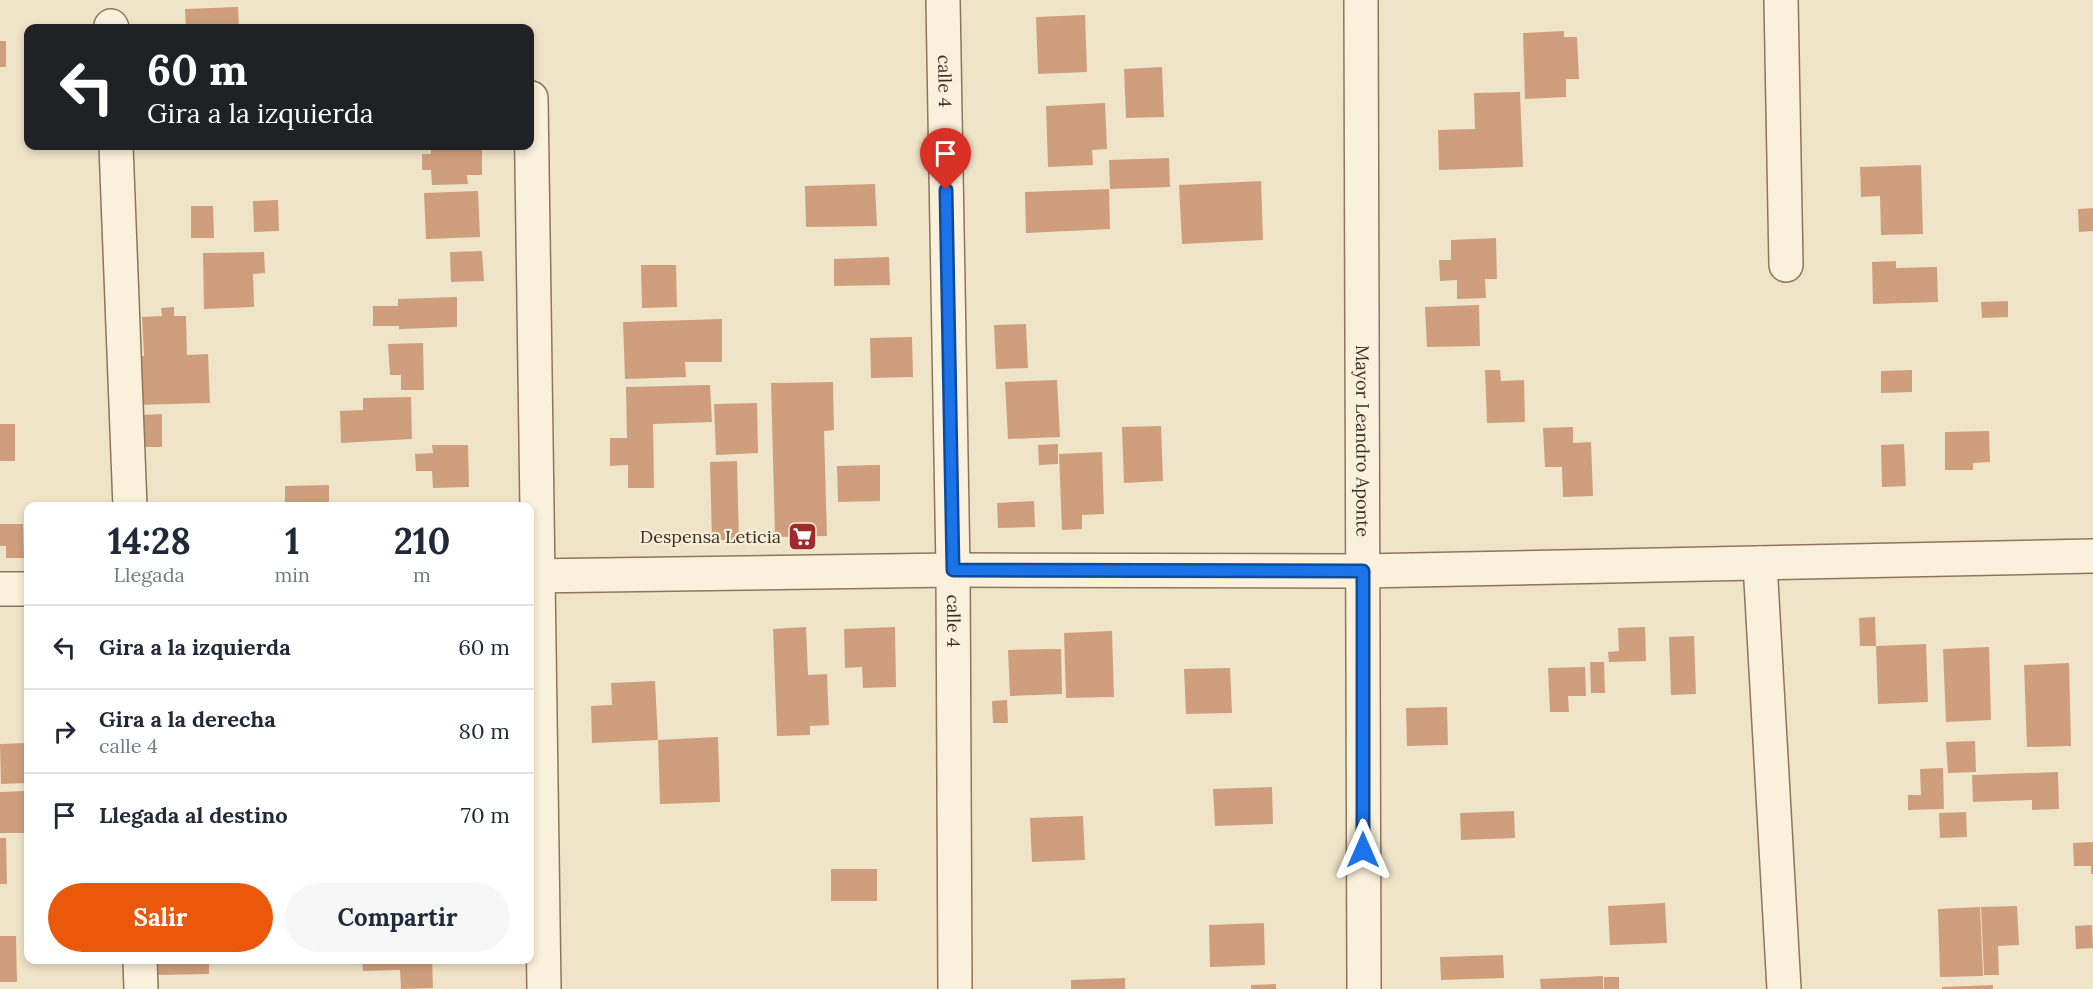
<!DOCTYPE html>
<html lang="es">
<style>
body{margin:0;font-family:Lora,serif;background:#f6f6f7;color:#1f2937;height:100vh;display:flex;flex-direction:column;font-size:22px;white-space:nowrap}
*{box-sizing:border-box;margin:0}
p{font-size:20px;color:#747a83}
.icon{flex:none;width:33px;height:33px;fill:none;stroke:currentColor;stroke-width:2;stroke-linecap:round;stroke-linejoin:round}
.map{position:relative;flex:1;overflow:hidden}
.side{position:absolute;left:24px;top:502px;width:510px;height:462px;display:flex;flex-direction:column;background:#fff;border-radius:12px;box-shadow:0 3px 9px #0003}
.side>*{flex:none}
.top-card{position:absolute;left:24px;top:24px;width:510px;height:126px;border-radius:12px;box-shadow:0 3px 9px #0003;background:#202124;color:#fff;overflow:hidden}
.pin{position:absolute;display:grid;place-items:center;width:51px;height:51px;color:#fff;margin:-62px -26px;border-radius:50% 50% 50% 0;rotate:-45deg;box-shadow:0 0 6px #0007}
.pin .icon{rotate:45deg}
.me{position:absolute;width:66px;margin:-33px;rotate:0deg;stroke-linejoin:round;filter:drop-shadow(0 0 4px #0008)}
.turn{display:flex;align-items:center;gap:21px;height:126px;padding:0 24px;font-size:27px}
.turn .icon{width:78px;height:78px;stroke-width:2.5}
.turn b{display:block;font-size:42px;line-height:51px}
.eta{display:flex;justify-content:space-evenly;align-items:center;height:102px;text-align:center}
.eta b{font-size:36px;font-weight:800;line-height:42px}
.action{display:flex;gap:12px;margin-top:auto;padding:12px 24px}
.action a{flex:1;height:69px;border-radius:36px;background:#ea580c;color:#fff;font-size:24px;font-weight:800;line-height:69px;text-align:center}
.action a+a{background:#f6f6f7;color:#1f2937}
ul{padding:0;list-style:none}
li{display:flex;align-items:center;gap:18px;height:84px;padding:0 24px;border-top:2px solid #e0e1e3}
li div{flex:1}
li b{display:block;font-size:22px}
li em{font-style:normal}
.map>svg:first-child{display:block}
.building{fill:#cf9f7d}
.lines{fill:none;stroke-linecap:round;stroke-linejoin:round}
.minor-casing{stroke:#8d765c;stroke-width:36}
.minor{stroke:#faf1dc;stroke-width:33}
.route-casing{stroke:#114b97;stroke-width:15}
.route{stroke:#1a73e8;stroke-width:10}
.labels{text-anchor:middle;stroke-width:4.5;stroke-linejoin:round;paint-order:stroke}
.street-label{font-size:18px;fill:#3d2e20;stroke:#f7eed8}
.poi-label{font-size:18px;fill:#3d2e20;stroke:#f7eed8;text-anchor:end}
</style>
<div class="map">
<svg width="2093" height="989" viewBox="0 0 2093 989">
<rect width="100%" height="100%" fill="#f0e4c8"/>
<!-- building -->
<g class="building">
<polygon points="238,7 239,28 186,28 185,9"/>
<polygon points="1085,15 1087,72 1038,74 1036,17"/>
<polygon points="1564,31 1564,37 1577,37 1579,79 1566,79 1566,97 1525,99 1523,33"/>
<rect x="0" y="41" width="6" height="26"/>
<polygon points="1162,67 1164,117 1126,118 1124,69"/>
<polygon points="1520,92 1523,167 1439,170 1438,130 1475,129 1474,93"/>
<polygon points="1105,103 1107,149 1092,150 1093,165 1048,167 1046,106"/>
<polygon points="431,146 482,146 482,175 467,175 468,184 432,185 431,170 422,170 422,154 431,154"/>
<polygon points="1169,158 1170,187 1110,189 1109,160"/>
<polygon points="1921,165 1923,234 1881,235 1880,196 1861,197 1860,167"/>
<polygon points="1261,181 1263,240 1182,244 1179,185"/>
<polygon points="875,184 877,226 806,227 805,186"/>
<polygon points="1109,189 1110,229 1026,233 1025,192"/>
<polygon points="478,191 480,237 426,239 424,193"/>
<polygon points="278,200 279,231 254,232 253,201"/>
<polygon points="191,206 213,206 214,238 191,238"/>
<polygon points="2093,208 2093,231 2079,232 2078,209"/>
<polygon points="1496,238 1497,279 1485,279 1486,298 1457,299 1457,280 1440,281 1439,260 1451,260 1451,240"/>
<polygon points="482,251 484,281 451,282 450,252"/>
<polygon points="264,252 265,273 253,274 254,307 204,309 203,253"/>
<polygon points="889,257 890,285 834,286 834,259"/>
<polygon points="1896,261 1896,268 1937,267 1938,302 1873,304 1872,262"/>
<polygon points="641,265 676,265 677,307 642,308"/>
<polygon points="457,297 457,327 399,329 399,326 373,326 373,306 398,306 398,299"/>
<polygon points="2008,301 2008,317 1982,318 1981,302"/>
<polygon points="1479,305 1480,346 1427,347 1425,307"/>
<polygon points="174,307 174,316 186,316 187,355 208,354 210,403 133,405 131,356 144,356 142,317 162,316 161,308"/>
<polygon points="722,319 722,362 685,362 686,377 625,379 623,322"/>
<polygon points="1026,324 1028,368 996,369 994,325"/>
<polygon points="912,337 913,377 871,378 870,338"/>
<polygon points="423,343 424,390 401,390 401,375 390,375 388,344"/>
<polygon points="1485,370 1500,370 1501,381 1524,380 1525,422 1487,423"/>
<polygon points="1912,370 1912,392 1881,393 1881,371"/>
<polygon points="1057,380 1060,437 1008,439 1005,382"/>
<polygon points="833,382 834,430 824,431 827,536 775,537 771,383"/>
<polygon points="710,385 712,422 653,424 654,488 628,488 628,465 610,466 610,438 627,438 626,387"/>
<polygon points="411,397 412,439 341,443 340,411 363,410 363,398"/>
<polygon points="757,403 758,453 716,455 714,404"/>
<polygon points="162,414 162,447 140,447 139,415"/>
<rect x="0" y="424" width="15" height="37"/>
<polygon points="1161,426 1163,481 1124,483 1122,427"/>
<polygon points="1573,427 1573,443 1591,442 1593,496 1563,497 1562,467 1545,467 1543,428"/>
<polygon points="1989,431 1990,462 1973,463 1973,470 1945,470 1945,432"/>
<polygon points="1058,444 1058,464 1039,465 1038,445"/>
<polygon points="1904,444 1906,486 1882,487 1881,445"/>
<polygon points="432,445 468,445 469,487 433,488 432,471 416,471 415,454 433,453"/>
<polygon points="1102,452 1104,514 1082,515 1082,529 1062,530 1059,454"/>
<polygon points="737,461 739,540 712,540 710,462"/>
<polygon points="880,465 880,501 838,502 837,466"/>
<polygon points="329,485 329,507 285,507 285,486"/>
<polygon points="1034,501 1035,527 998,528 997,503"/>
<polygon points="0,524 23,524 24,558 6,558 6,546 0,546"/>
<polygon points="1875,617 1876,646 1860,646 1859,618"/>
<polygon points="806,627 808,675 827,674 829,725 810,726 810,735 777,736 773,629"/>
<polygon points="895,627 896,687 863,688 862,667 845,668 844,629"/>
<polygon points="1645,627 1646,661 1609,662 1608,652 1619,651 1618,628"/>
<polygon points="1112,631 1114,697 1066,698 1064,633"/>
<polygon points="1694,636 1696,694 1671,695 1669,637"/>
<polygon points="1926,644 1928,702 1878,704 1876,646"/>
<polygon points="1989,647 1991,720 1946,722 1943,649"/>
<polygon points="1061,649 1062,694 1010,696 1008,650"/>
<polygon points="1590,662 1604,662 1605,693 1591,693"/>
<polygon points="2069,663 2071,746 2027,747 2024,665"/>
<polygon points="1585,667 1586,696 1568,696 1569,712 1550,712 1548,668"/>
<polygon points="1230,668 1232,713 1186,714 1184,669"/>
<polygon points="655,681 658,740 592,743 591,706 612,705 611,683"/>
<polygon points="1007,700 1008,723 993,723 992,701"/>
<polygon points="1447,707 1448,745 1407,746 1406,708"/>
<polygon points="718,737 720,802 660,804 658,740"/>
<polygon points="1975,741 1976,772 1948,773 1946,742"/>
<polygon points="28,743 28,783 1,784 0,744"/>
<polygon points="1943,768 1944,809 1908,810 1908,795 1921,795 1920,769"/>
<polygon points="2058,772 2059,809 2032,810 2032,800 1973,802 1972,775"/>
<polygon points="1272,787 1273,824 1215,826 1213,789"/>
<polygon points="26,791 27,833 0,833 0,792"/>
<polygon points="1514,811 1515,838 1461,840 1460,813"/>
<polygon points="1966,812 1967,837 1940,838 1939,813"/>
<polygon points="1083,816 1085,860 1032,862 1030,818"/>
<polygon points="0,838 6,838 7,884 0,884"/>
<polygon points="2093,842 2093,874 2091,874 2091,866 2074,866 2073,843"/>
<rect x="831" y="869" width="46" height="32"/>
<polygon points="1665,903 1667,943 1610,945 1608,906"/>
<polygon points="2017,906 2019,945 1998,946 1999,975 1984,975 1981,907"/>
<polygon points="1980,907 1983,976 1940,977 1938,909"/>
<polygon points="1264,923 1265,965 1210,967 1209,925"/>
<polygon points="2092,925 2093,948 2076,949 2075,926"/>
<polygon points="0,936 16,936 17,982 0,982"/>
<polygon points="1503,955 1504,978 1441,980 1440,957"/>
<polygon points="158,960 209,960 209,974 158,975"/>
<polygon points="362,960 432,960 433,988 401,989 400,970 363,971"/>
<polygon points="1603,976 1603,989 1541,989 1540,979"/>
<rect x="1604" y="977" width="15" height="12"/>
<polygon points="1125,978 1125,989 1071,989 1071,980"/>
<polygon points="1276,984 1276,989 1251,989 1251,985"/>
<polygon points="1993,985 1993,989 1942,989 1942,987"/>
</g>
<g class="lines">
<defs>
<g id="minor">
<path id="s1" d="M943 0 953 570 955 989"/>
<path id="s2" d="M1361 0 1364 989"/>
<polyline points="1781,0 1786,265"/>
<polyline points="111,26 112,28"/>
<polyline points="531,98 544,989"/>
<polyline points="116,146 130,507"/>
<polyline points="1760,563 1784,989"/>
<polyline points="530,576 953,570 1363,571 2093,556"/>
<polyline points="0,589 28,589"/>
<polyline points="140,960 141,989"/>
</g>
</defs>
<!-- minor casing -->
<use href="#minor" class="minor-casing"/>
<!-- minor -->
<use href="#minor" class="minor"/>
</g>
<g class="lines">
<defs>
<polyline id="route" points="946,190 953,570 1363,571 1363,850"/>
</defs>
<!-- route casing -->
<use href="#route" class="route-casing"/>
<!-- route -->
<use href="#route" class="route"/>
</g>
<!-- icons -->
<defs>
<symbol id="supermarket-square" viewBox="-11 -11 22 22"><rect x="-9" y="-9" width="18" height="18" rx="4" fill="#9e2a2b" stroke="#f7eed8"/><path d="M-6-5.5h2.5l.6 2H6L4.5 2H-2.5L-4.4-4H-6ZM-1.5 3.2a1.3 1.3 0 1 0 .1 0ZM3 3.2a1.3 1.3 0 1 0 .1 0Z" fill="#fff"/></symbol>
</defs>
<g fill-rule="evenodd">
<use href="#supermarket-square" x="786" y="520" width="33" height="33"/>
</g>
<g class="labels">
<!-- street labels -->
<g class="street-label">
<text dy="6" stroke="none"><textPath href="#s1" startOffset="81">calle 4</textPath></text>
<text dy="6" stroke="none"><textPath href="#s2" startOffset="441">Mayor Leandro Aponte</textPath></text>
<text dy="6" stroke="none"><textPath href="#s1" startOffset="621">calle 4</textPath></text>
</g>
<!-- poi labels -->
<g class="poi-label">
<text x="781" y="543">Despensa Leticia</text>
</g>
</g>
</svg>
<div class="pin" style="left:946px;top:190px;background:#d93025"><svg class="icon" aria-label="arrive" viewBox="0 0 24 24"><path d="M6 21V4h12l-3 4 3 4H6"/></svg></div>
<svg class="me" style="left:1363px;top:850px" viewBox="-20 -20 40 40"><path d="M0-17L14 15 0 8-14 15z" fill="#1a73e8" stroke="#fff" stroke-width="4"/></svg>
<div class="top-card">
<div class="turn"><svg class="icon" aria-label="left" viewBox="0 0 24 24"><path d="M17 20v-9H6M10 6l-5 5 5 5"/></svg><div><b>60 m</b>Gira a la izquierda</div></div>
</div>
<section class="side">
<div class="eta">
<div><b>14:28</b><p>Llegada</p></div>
<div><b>1</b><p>min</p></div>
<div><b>210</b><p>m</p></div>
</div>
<ul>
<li><svg class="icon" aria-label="left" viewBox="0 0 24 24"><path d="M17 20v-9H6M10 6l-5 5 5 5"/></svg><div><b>Gira a la izquierda</b></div><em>60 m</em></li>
<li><svg class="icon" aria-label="right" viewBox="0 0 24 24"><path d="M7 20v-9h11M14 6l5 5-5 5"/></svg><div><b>Gira a la derecha</b><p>calle 4</p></div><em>80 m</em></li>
<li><svg class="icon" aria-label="arrive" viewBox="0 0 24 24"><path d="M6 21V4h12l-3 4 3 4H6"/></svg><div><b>Llegada al destino</b></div><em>70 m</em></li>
</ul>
<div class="action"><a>Salir</a><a>Compartir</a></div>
</section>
</div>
